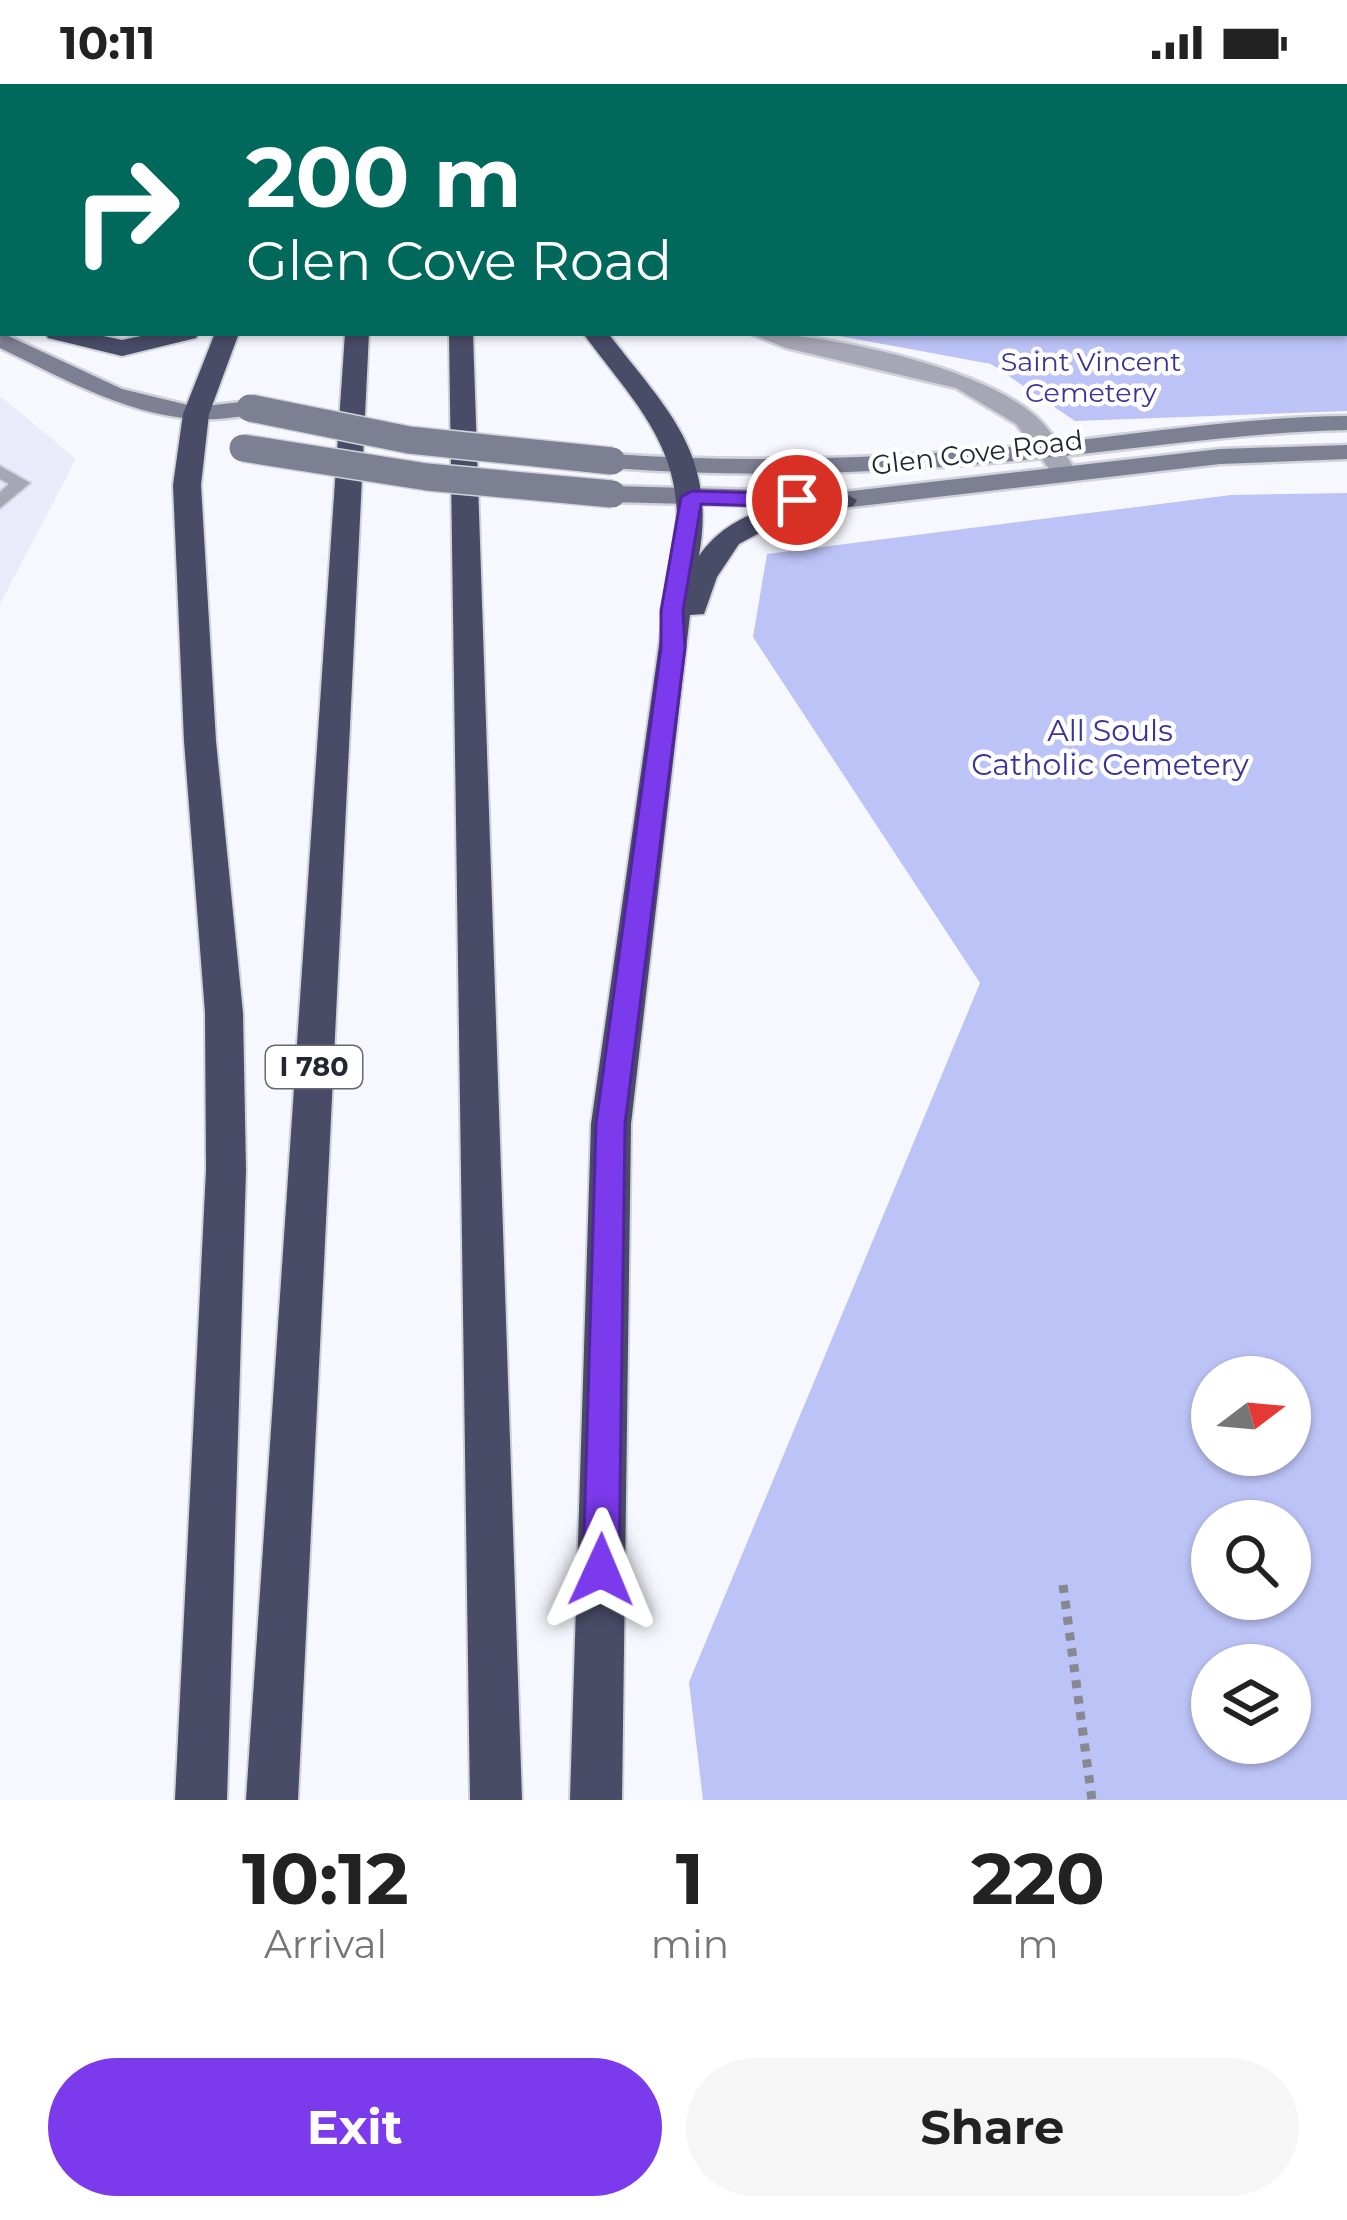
<!DOCTYPE html>
<style>
body{margin:0;font-family:Montserrat,sans-serif;background:#f6f6f6;color:#222;height:100vh;display:flex;flex-direction:column;font-size:45px;white-space:nowrap}
*{box-sizing:border-box;margin:0}
p{font-size:39px;color:#767676}
.icon{flex:none;width:66px;height:66px;fill:none;stroke:currentColor;stroke-width:2;stroke-linecap:round;stroke-linejoin:round}
.map{position:relative;height:1716px;overflow:hidden}
.sheet{display:flex;flex-direction:column;background:#fff;flex:1}
.sheet>*{flex:none}
.hud{position:absolute;left:0px;top:0px;width:1347px;height:252px;box-shadow:0 3px 9px #0004;background:#00695c;color:#fff;overflow:hidden}
.needle{width:78px;rotate:74deg}
.fabs{position:absolute;left:1191px;top:1272px;display:grid;gap:24px}
.fabs a{display:grid;place-items:center;width:120px;height:120px;border-radius:50%;background:#fff;box-shadow:0 3px 9px #0004;font-size:60px}
.pin{position:absolute;display:grid;place-items:center;width:102px;height:102px;color:#fff;margin:-51px;border:6px solid #fff;border-radius:50%;box-shadow:0 3px 12px #0007}
.me{position:absolute;width:132px;margin:-66px;rotate:1deg;stroke-linejoin:round;filter:drop-shadow(0 0 9px #0008)}
.turn{display:flex;align-items:center;gap:42px;height:252px;padding:0 48px;font-size:54px}
.turn .icon{width:156px;height:156px;stroke-width:2.5}
.turn b{display:block;font-size:84px;line-height:102px}
.eta{display:flex;justify-content:space-evenly;align-items:center;height:204px;text-align:center}
.eta b{font-size:72px;font-weight:700;line-height:84px}
.action{display:flex;gap:24px;margin-top:auto;padding:24px 48px}
.action a{flex:1;height:138px;border-radius:72px;background:#7c3aed;color:#fff;font-size:48px;font-weight:700;line-height:138px;text-align:center}
.action a+a{background:#f6f6f6;color:#222}
.status{display:flex;justify-content:space-between;align-items:center;height:84px;padding:0 60px;background:#fff;direction:ltr}
.status svg{height:33px;fill:currentColor}
.map>svg:first-child{display:block}
.built{fill:#e9ebfb}
.green{fill:#bcc3f6;fill-rule:evenodd}
.lines{fill:none;stroke-linecap:round;stroke-linejoin:round}
.service-casing{stroke:#d1d2da;stroke-width:4}
.minor-casing{stroke:#d1d2da;stroke-width:5}
.secondary-casing{stroke:#d1d2da;stroke-width:5}
.motorway-casing{stroke:#d1d2da;stroke-width:4}
.path{stroke:#878992;stroke-width:9;stroke-dasharray:8 8;stroke-linecap:butt}
.service{fill:#a5a7b5;fill-rule:evenodd}
.minor{fill:#a5a7b5;fill-rule:evenodd}
.secondary{fill:#7d7f93;fill-rule:evenodd}
.motorway{fill:#494c67;fill-rule:evenodd}
.secondary-bridge-casing{stroke:#d1d2da;stroke-width:30;stroke-linecap:butt}
.secondary-bridge{stroke:#7d7f93;stroke-width:27}
.route{fill:#7c3aed;stroke:#51269a;stroke-width:3}
.labels{text-anchor:middle;stroke-width:9;stroke-linejoin:round;paint-order:stroke}
.far-park-label{font-size:27px;fill:#3a3398;stroke:#fff}
.far-street-label{font-size:27px;fill:#242632;stroke:#fff}
.shield{fill:#fff;stroke:#666770;stroke-width:3}
.shield-label{font-size:27px;font-weight:bold;fill:#242632}
.park-label{font-size:30px;fill:#3a3398;stroke:#fff}
</style>
<div class="status"><b>10:11</b><svg viewBox="0 0 49 12"><path d="M0 12V9h3v3zM5 12V6h3v6zM10 12V3h3v9zM15 12V0h3v12zM26 1h20v11H26zM47 4h2v5h-2z"/></svg></div>
<div class="map">
<svg width="1347" height="1716" viewBox="0 0 1347 1716">
<rect width="100%" height="100%" fill="#f7f8ff"/>
<!-- built -->
<polygon class="built" points="0,312 76,375 0,520"/>
<!-- green -->
<g class="green">
<polygon points="877,0 1347,0 1347,327 1075,337 991,280 823,249 1344,249 1344,3"/>
<path d="M1347 409V1716H703L689 1598 980 899 753 553 767 470 1231 411ZM1212 1293H1290V1371H1212ZM1212 1437H1290V1515H1212ZM1212 1581H1290V1659H1212Z"/>
</g>
<g class="lines">
<defs>
<g id="service">
<polygon points="712,0 750,0 753,3 715,3"/>
<polygon points="886,0 900,0 885,3"/>
<rect x="1344" y="113" width="3" height="8"/>
<polygon points="1344,212 1347,213 1347,223 1344,222"/>
<polygon points="0,382 30,399 0,424 0,408 9,400 0,395"/>
</g>
<g id="minor">
<polygon points="3,119 3,133 0,134 0,120"/>
<path d="M749 249C824 249 973 281 1032 329 1051 344 1063 368 1077 388L1073 393H1055L1016 340 956 304 786 264Z"/>
</g>
<g id="secondary">
<path d="M0 248 122 305 196 323 250 317 262 324C252 333 241 332 228 334 147 343 71 298 0 264Z"/>
<path d="M1347 332V346C1245 348 1145 364 1044 374 900 389 757 395 612 384L600 377 612 370C757 380 900 374 1044 360 1145 349 1245 333 1347 332Z"/>
<polygon points="1347,361 1347,375 1220,380 843,424 612,418 599,410 612,402 843,408 1220,365"/>
</g>
<g id="motorway">
<rect x="360" y="0" width="20" height="3"/>
<rect x="445" y="0" width="20" height="3"/>
<polygon points="486,0 506,0 507,3 487,3"/>
<rect x="0" y="219" width="3" height="15"/>
<polygon points="45,249 89,249 122,256 155,249 199,249 196,254 122,272 48,254"/>
<polygon points="215,249 239,249 209,330 201,401 216,657 243,929 246,1086 227,1716 175,1716 206,1086 205,929 184,657 173,401 183,330"/>
<polygon points="345,249 369,249 298,1716 246,1716"/>
<polygon points="449,249 473,249 522,1716 470,1716"/>
<path d="M583 249H608C666 325 717 368 699 472 732 424 790 418 843 408L857 416 853 422 776 440 739 460 717 493 704 530 690 531 631 1040 622 1716H570L591 1040 677 434C677 355 626 309 583 249Z"/>
</g>
</defs>
<!-- service casing -->
<use href="#service" class="service-casing"/>
<!-- minor casing -->
<use href="#minor" class="minor-casing"/>
<!-- secondary casing -->
<use href="#secondary" class="secondary-casing"/>
<!-- motorway casing -->
<use href="#motorway" class="motorway-casing"/>
<!-- path -->
<polyline class="path" points="1063,1501 1092,1716"/>
<!-- service -->
<use href="#service" class="service"/>
<!-- minor -->
<use href="#minor" class="minor"/>
<!-- secondary -->
<use href="#secondary" class="secondary"/>
<!-- motorway -->
<use href="#motorway" class="motorway"/>
<defs>
<g id="secondary-bridge">
<polyline points="250,324 409,356 612,377"/>
<polyline points="243,364 427,393 612,410"/>
</g>
</defs>
<!-- secondary-bridge casing -->
<use href="#secondary-bridge" class="secondary-bridge-casing"/>
<!-- secondary-bridge -->
<use href="#secondary-bridge" class="secondary-bridge"/>
</g>
<!-- route -->
<polygon class="route" points="692,407 797,410 808,416 797,423 701,420 683,527 685,564 625,1040 619,1486 614,1499 601,1504 588,1499 583,1486 596,1040 661,564 661,527 681,413"/>
<g class="labels">
<!-- far-park labels -->
<g class="far-park-label">
<text x="1091" y="287">Saint Vincent<tspan x="1091" dy="31">Cemetery</tspan></text>
</g>
<!-- far-street labels -->
<g class="far-street-label">
<text transform="translate(977 369) rotate(-7)" y="9">Glen Cove Road</text>
</g>
<!-- shield labels -->
<rect class="shield" x="266" y="962" width="96" height="42" rx="9"/>
<g class="shield-label">
<text x="314" y="992">I 780</text>
</g>
<!-- park labels -->
<g class="park-label">
<text x="1110" y="657">All Souls<tspan x="1110" dy="34">Catholic Cemetery</tspan></text>
</g>
</g>
</svg>
<div class="fabs">
<a><svg class="needle" viewBox="-14 -14 28 28"><path d="M0-13l5 13h-10z" fill="#e53935"/><path d="M0 13l5-13h-10z" fill="#767676"/></svg></a>
<a><svg class="icon" aria-label="search" viewBox="0 0 24 24"><circle cx="10" cy="10" r="6"/><path d="M15 15l6 6"/></svg></a>
<a><svg class="icon" aria-label="layers" viewBox="0 0 24 24"><path d="M12 4l9 5-9 5-9-5zM3 14l9 5 9-5"/></svg></a>
</div>
<div class="pin" style="left:797px;top:416px;background:#d93025"><svg class="icon" aria-label="arrive" viewBox="0 0 24 24"><path d="M6 21V4h12l-3 4 3 4H6"/></svg></div>
<svg class="me" style="left:601px;top:1486px" viewBox="-20 -20 40 40"><path d="M0-17L14 15 0 8-14 15z" fill="#7c3aed" stroke="#fff" stroke-width="4"/></svg>
<div class="hud">
<div class="turn"><svg class="icon" aria-label="right" viewBox="0 0 24 24"><path d="M7 20v-9h11M14 6l5 5-5 5"/></svg><div><b>200 m</b>Glen Cove Road</div></div>
</div>
</div>
<section class="sheet">
<div class="eta">
<div><b>10:12</b><p>Arrival</p></div>
<div><b>1</b><p>min</p></div>
<div><b>220</b><p>m</p></div>
</div>
<div class="action"><a>Exit</a><a>Share</a></div>
</section>
